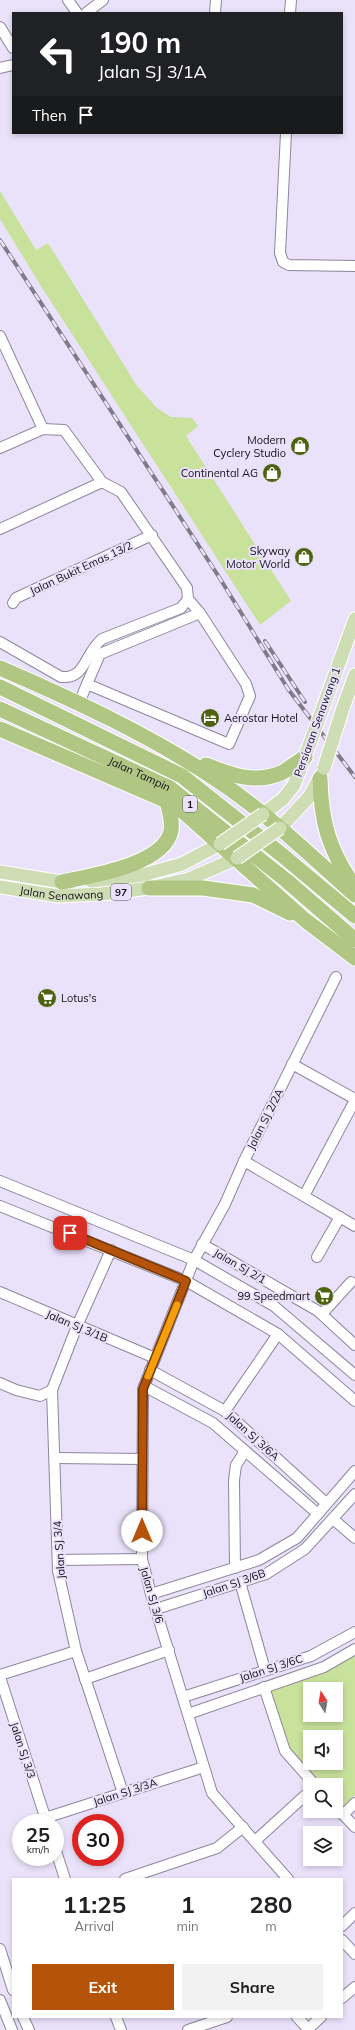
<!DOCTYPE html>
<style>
body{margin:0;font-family:Mulish,sans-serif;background:#f2f2f2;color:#202124;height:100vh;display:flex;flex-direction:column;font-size:15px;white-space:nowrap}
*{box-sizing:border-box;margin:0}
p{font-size:13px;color:#757577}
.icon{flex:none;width:22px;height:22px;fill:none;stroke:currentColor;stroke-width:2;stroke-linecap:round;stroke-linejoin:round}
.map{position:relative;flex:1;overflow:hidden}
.sheet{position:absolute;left:12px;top:1878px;width:331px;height:140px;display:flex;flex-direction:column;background:#fff;border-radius:0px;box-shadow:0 2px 6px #0003}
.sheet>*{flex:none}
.top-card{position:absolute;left:12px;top:12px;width:331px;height:122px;border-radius:0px;box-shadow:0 2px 6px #0003;background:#202124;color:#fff;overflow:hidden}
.needle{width:26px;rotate:349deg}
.buttons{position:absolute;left:303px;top:1682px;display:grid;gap:8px}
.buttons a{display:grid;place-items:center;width:40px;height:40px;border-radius:0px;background:#fff;box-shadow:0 2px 6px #0003;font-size:20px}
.speed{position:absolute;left:12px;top:1814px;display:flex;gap:8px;font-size:20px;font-weight:700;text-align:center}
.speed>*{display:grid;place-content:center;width:52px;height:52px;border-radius:50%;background:#fff;box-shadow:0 2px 6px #0003;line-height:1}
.speed small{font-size:10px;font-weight:400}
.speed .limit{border:6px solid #d22;background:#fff;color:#111}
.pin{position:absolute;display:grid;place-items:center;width:34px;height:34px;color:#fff;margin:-17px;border-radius:8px;box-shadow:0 2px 6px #0006}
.me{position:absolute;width:44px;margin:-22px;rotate:0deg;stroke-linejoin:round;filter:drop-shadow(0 0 3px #0008)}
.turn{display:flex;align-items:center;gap:14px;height:84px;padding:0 20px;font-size:18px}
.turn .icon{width:52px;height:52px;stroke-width:2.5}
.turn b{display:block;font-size:28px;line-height:34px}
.then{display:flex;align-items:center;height:38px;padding:0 20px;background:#0003;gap:8px;font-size:15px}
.eta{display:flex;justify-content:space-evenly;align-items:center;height:68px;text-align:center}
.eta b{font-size:24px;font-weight:700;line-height:28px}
.button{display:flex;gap:8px;margin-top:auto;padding:8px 20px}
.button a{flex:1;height:46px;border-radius:0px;background:#b45309;color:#fff;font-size:16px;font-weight:700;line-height:46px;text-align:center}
.button a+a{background:#f2f2f2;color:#202124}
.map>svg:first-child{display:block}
.green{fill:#c8e19b;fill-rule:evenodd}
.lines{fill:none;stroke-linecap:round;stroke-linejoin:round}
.minor-casing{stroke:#8e869c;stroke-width:12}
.major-casing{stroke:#fff;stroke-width:15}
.highway-casing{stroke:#fff;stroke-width:17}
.minor{stroke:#fff;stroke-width:10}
.major{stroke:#cfddb5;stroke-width:13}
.highway{stroke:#afc783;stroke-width:15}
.rail-casing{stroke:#807b8b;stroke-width:4}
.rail{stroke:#eae2fa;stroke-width:2.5;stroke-dasharray:8;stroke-linecap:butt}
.major-bridge-casing{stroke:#fff;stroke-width:15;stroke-linecap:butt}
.major-bridge{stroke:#cfddb5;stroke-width:13}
.route-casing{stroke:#753606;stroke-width:10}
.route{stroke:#b45309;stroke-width:7}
.slow{stroke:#f59e0b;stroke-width:7}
.labels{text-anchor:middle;stroke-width:4;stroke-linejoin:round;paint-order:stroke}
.shield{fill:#eae2fa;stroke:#54505c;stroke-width:1}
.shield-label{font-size:10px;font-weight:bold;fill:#141119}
.poi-label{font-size:11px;fill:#141119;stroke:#eae2fa;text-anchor:end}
.street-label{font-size:11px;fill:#141119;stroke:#eae2fa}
</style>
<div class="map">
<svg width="355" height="2030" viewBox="0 0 355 2030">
<rect width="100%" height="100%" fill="#eae2fa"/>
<!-- green -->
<g class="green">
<polygon points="0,191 36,250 48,243 137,386 157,408 171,417 192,418 198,426 186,436 291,601 260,625 39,283 0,219"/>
<path d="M355 1654V1795L343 1807 336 1799V1785H323L289 1749 269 1690 327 1672ZM310 1689H336V1715H310ZM310 1737H336V1763H310Z"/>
</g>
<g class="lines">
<defs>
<g id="minor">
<polyline points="68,0 77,13"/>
<polyline points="86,13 103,0"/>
<polyline points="215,13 216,0"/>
<polyline points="290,13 291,0"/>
<polyline points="0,27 13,48"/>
<polyline points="0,68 13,65"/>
<polyline points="286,133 280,253 283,262 289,265 355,266"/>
<polyline points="0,336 43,429"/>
<polyline points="0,448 43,429 64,430 102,482 121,492 187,588 188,599 200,613 246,684 250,696 229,744 87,684 79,703"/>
<polyline points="0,529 102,482"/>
<polyline points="13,603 16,598 152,535"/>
<path d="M0 642 61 677C86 679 84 654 102 639L181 608 188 599"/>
<polyline points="87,684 100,654 200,613"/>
<polyline points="292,1064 355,1099"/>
<polyline points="244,1161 355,1226"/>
<polyline points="0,1181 194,1260 274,1306 355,1375"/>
<polyline points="304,1196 355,1100"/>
<polyline points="0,1206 186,1281 278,1334 355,1401"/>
<polyline points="202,1244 318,1311 355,1345"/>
<polyline points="111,1250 77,1326 52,1390 58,1571 76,1651 123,1793"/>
<polyline points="317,1257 340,1217"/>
<polyline points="0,1292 155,1358"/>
<polyline points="322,1314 351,1282"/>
<polyline points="150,1370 225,1411 326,1503"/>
<polyline points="0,1383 16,1390 40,1396 52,1390"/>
<polyline points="144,1386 213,1423 318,1514"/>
<polyline points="225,1411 278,1334"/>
<polyline points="56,1458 142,1459"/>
<polyline points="333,1519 355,1538"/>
<polyline points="58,1560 142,1559"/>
<polyline points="235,1568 234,1480 236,1465 245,1451"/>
<polyline points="240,1582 265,1670"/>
<polyline points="151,1594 259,1560 297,1538 355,1471"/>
<polyline points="156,1609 266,1574 305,1549 355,1494"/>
<polyline points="0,1675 76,1651"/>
<polyline points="0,1677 47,1823"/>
<polyline points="85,1679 169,1650"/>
<polyline points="264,1687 285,1751 315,1785"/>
<polyline points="183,1697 311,1656 355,1632"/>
<polyline points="188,1714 324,1667 355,1649"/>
<polyline points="336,1807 355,1827"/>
<polyline points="343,1815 355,1803"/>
<polyline points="45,1818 204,1767"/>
<polyline points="255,1841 310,1791"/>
<polyline points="55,1848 65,1879"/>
<polyline points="125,1879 217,1848 243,1827"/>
<polyline points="288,1879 212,1793 151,1594 142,1559 143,1389 194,1260 225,1204 244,1161 336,977"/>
<polyline points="342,1926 355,1913"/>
<polyline points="342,1940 355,1954"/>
<polyline points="0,1949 13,1990"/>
<polyline points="342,1998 355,1987"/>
<polyline points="0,2000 12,2030"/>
<polyline points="23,2017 29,2030"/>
<polyline points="116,2017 121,2030"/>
<polyline points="297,2017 309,2030"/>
<polyline points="308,2029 321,2017"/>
<polyline points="188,2030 227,2017"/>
</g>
<g id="major">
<polyline points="334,677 355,619"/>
<polyline points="343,708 355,675"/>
<polyline points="263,814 283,799 294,785 310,743"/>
<polyline points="280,828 309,797 321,775"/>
<polyline points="0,872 62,882 71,882"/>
<polyline points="91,881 143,875 182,864 220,844"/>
<path id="s1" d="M0 887 58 896 102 894 149 888 189 879 237 858"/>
</g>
<g id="highway">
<path d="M0 668C76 701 152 736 220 782 269 815 311 856 355 895"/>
<polyline points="0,687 182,776 282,855 355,916"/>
<path id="s2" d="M0 709 170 788 287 881 355 940"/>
<polyline points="0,729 167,801 179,808 305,920 355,958"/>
<path d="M206 765C231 775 255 784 281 773 289 769 297 762 305 757"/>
<path d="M320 779C321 822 329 850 354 886"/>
<path d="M62 882C90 876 164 865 171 831 173 821 169 810 167 801"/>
<polyline points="149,888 203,888 253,895 290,913"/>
</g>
</defs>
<!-- minor casing -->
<use href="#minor" class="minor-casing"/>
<!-- major casing -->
<use href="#major" class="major-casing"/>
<!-- highway casing -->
<use href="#highway" class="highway-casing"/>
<!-- minor -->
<use href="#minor" class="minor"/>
<!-- major -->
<use href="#major" class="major"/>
<!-- highway -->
<use href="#highway" class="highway"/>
<defs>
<g id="rail">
<polyline points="0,240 219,577 288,689 355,777"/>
<polyline points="265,641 305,702"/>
</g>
</defs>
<!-- rail casing -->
<use href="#rail" class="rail-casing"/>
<!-- rail -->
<use href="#rail" class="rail"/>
<defs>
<g id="major-bridge">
<polyline points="310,743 334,677"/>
<polyline points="324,768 343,708"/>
<polyline points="220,844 263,814"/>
<polyline points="237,858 280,828"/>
</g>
</defs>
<!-- major-bridge casing -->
<use href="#major-bridge" class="major-bridge-casing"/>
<!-- major-bridge -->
<use href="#major-bridge" class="major-bridge"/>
</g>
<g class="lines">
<defs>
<polyline id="route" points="70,1233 186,1281 143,1389 142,1531"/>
</defs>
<!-- route casing -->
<use href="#route" class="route-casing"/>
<!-- route -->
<use href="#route" class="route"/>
<!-- slow -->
<polyline class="slow" points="148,1376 177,1305"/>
</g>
<!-- icons -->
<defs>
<symbol id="shop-disc" viewBox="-11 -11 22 22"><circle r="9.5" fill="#4d6310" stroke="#eae2fa"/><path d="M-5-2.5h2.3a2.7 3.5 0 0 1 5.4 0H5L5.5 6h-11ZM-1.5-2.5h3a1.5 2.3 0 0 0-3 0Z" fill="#fff"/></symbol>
<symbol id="hotel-disc" viewBox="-11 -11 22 22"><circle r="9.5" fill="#4d6310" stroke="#eae2fa"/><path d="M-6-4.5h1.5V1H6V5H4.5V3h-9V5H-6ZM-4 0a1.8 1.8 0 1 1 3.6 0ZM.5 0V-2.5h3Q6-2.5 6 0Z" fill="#fff"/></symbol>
<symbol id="supermarket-disc" viewBox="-11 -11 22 22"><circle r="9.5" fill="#4d6310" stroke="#eae2fa"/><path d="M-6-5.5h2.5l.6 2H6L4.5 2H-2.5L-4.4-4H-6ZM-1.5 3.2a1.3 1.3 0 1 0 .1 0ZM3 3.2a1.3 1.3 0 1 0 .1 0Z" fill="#fff"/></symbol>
</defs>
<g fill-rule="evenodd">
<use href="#shop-disc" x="289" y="435" width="22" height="22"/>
<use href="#shop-disc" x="261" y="462" width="22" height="22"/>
<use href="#shop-disc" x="293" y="546" width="22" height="22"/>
<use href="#hotel-disc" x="199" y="707" width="22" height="22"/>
<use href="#supermarket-disc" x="36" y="987" width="22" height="22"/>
<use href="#supermarket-disc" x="313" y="1285" width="22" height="22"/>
</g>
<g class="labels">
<!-- shield labels -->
<g class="shield">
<rect x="183" y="796" width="14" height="16" rx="3"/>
<rect x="111" y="884" width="20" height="16" rx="3"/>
</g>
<g class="shield-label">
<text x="190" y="808">1</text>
<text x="121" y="896">97</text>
</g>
<!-- poi labels -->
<g class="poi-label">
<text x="286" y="444">Modern<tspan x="286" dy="13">Cyclery Studio</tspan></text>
<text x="258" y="477">Continental AG</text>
<text x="290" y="555">Skyway<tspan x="290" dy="13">Motor World</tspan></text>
<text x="224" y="722" text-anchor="start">Aerostar Hotel</text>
<text x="61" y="1002" text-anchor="start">Lotus's</text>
<text x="310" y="1300">99 Speedmart</text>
</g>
<!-- street labels -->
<g class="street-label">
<text transform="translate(81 568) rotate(-25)" y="4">Jalan Bukit Emas 13/2</text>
<text transform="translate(317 722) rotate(-70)" y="4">Persiaran Senawang 1</text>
<text dy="4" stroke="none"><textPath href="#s2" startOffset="154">Jalan Tampin</textPath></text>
<text dy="4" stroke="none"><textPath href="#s1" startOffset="62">Jalan Senawang</textPath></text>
<text transform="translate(265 1119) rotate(-63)" y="4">Jalan SJ 2/2A</text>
<text transform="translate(240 1266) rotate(30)" y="4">Jalan SJ 2/1</text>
<text transform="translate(77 1326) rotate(23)" y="4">Jalan SJ 3/1B</text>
<text transform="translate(253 1436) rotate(42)" y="4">Jalan SJ 3/6A</text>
<text transform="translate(59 1550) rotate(-94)" y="4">Jalan SJ 3/4</text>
<text transform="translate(234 1583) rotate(-19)" y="4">Jalan SJ 3/6B</text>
<text transform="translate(152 1595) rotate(74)" y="4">Jalan SJ 3/6</text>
<text transform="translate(271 1668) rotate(-18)" y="4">Jalan SJ 3/6C</text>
<text transform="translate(23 1750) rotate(72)" y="4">Jalan SJ 3/3</text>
<text transform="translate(125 1792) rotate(-18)" y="4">Jalan SJ 3/3A</text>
</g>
</g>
</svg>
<div class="buttons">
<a><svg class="needle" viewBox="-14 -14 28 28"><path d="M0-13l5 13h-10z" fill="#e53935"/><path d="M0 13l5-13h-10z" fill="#757577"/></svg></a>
<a><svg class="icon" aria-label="sound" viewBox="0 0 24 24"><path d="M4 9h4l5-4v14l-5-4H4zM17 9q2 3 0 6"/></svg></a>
<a><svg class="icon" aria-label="search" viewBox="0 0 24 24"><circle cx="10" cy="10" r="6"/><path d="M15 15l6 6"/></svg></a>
<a><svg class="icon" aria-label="layers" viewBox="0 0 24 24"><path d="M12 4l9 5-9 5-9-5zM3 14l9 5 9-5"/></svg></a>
</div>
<div class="speed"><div>25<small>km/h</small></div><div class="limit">30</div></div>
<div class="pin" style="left:70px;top:1233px;background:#d93025"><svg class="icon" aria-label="arrive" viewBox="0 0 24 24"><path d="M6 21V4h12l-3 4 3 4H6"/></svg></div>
<svg class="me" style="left:142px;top:1531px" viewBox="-20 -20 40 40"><circle r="19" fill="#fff"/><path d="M0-13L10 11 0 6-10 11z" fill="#b45309"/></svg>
<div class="top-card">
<div class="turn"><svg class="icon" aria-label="left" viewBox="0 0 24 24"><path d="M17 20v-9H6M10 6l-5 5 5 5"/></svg><div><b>190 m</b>Jalan SJ 3/1A</div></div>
<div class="then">Then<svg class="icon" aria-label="arrive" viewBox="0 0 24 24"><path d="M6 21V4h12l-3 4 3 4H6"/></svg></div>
</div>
<section class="sheet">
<div class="eta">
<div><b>11:25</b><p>Arrival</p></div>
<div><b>1</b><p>min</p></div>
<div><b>280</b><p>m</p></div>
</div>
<div class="button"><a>Exit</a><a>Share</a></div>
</section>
</div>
